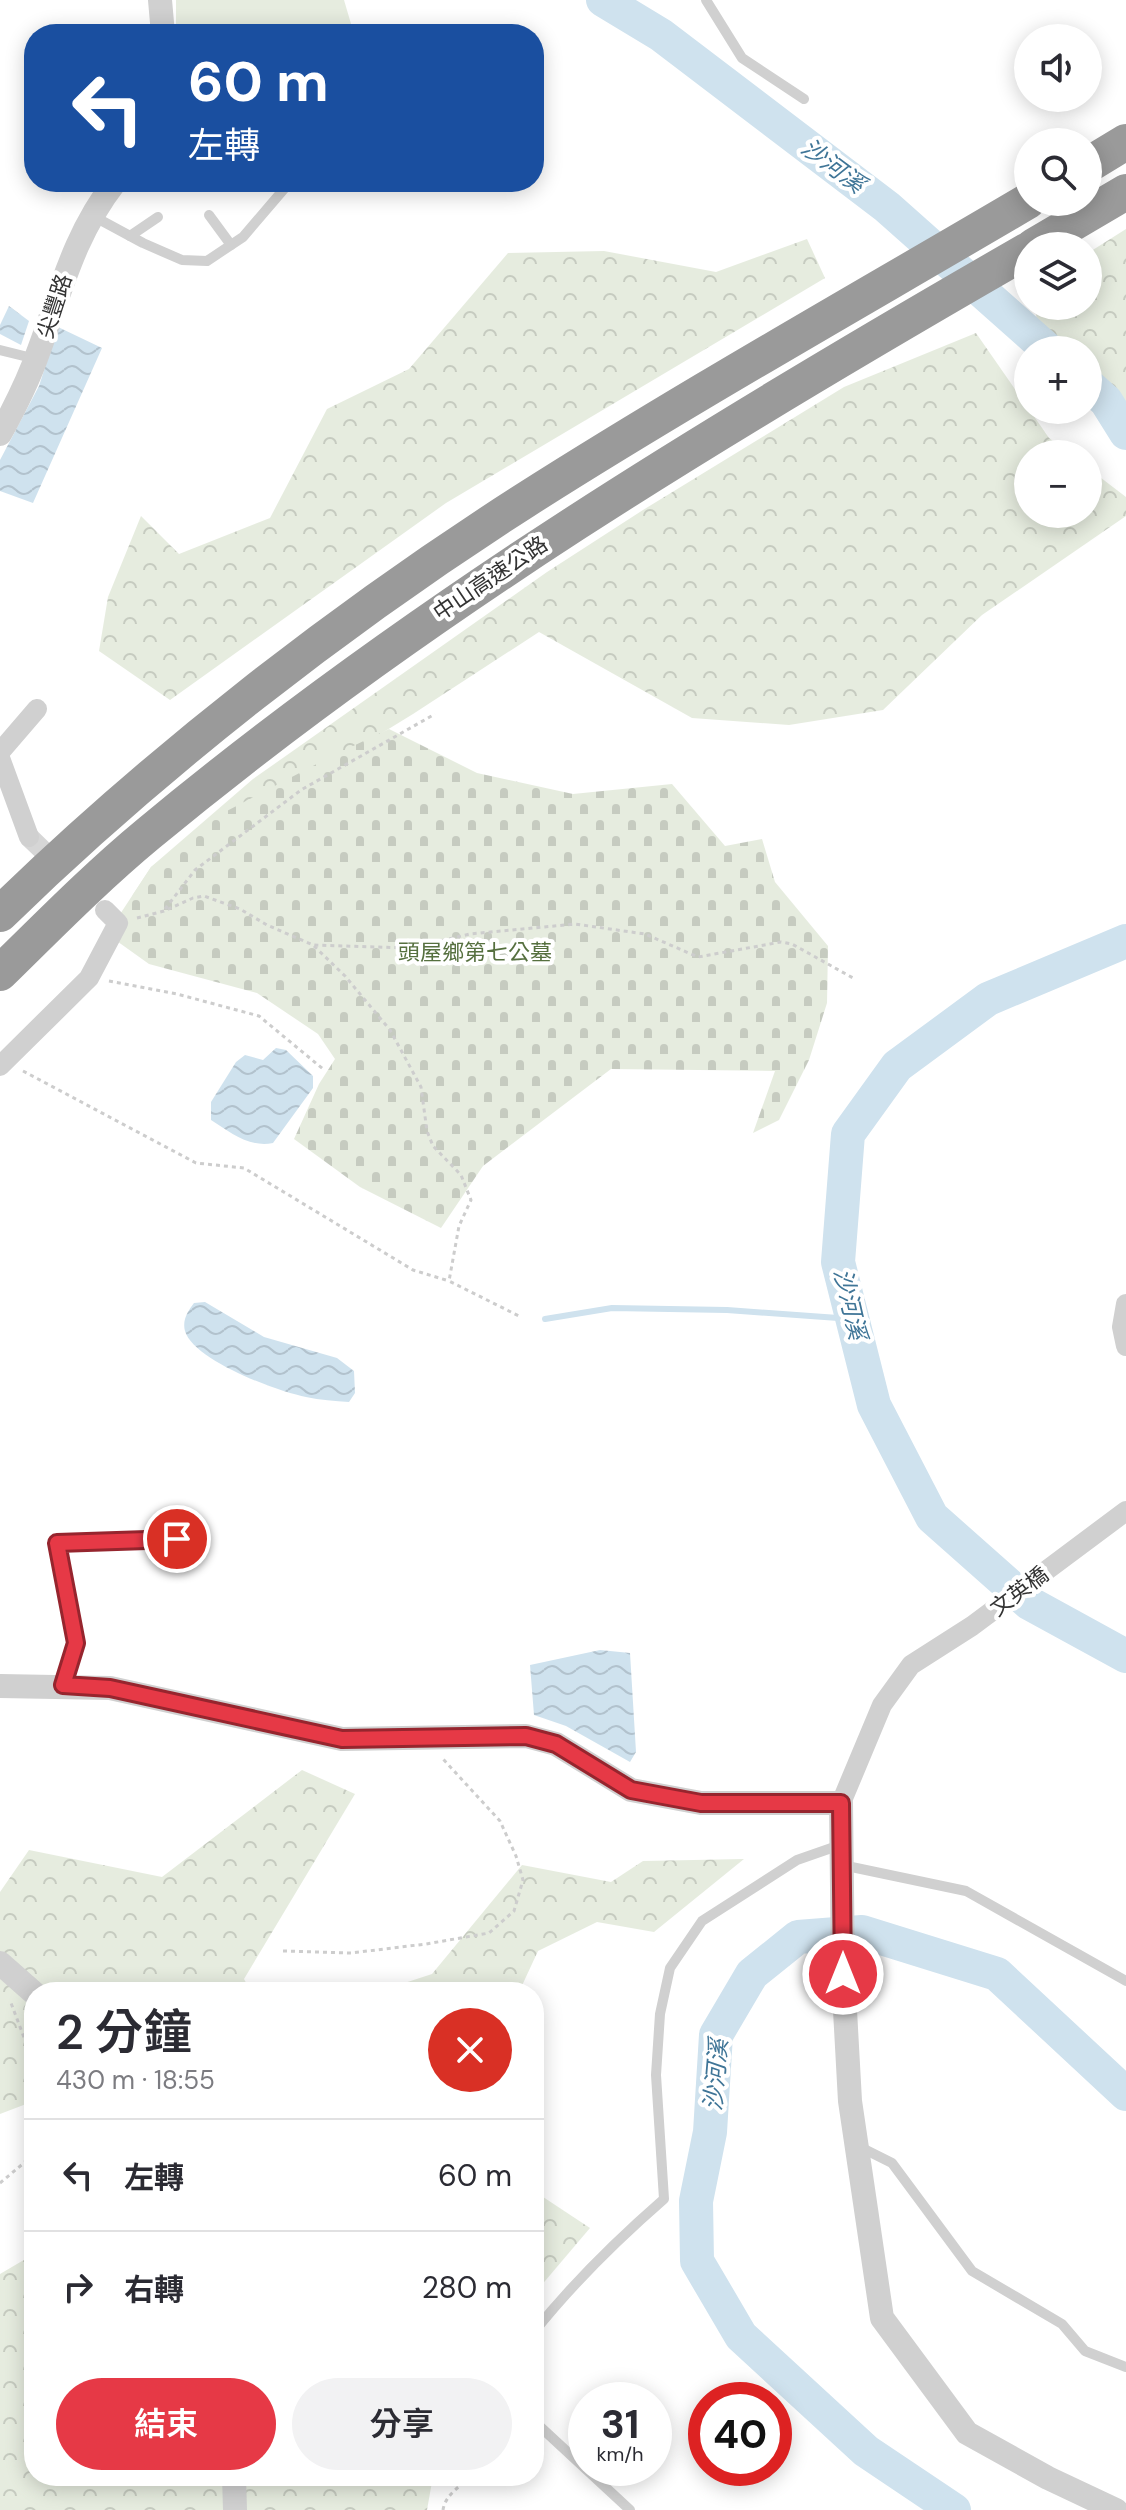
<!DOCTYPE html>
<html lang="zh-TW">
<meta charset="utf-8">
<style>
body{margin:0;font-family:"DM Sans","Noto Sans TC",sans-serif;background:#f2f2f3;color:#2b2b33;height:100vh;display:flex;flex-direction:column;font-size:30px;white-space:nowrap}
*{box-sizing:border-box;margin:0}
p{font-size:26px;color:#7c7c81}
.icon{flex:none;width:44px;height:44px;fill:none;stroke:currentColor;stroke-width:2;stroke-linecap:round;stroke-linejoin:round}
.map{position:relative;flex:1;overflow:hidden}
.panel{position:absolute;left:24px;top:1982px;width:520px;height:504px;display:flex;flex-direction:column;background:#fff;border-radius:32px;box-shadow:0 4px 20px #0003}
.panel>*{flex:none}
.top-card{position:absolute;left:24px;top:24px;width:520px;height:168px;border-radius:32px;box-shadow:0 4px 20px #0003;background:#1a4fa0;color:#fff;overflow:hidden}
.controls{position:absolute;left:1014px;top:24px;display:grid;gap:16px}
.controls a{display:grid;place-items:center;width:88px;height:88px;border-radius:50%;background:#fff;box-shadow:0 4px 20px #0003;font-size:40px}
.speed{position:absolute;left:568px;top:2382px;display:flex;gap:16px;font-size:40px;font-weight:700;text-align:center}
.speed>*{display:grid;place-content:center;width:104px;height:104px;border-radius:50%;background:#fff;box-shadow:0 4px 20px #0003;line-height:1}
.speed small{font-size:20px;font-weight:400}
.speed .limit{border:12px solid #d22;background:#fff;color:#111}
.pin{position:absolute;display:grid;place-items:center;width:68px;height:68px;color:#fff;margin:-34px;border:4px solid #fff;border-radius:50%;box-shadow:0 2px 8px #0007}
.me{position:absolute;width:88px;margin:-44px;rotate:0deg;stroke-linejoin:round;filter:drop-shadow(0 0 6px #0008)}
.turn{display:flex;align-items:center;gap:28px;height:168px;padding:0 32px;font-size:36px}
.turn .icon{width:104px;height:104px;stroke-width:2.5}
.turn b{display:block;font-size:56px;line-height:68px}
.round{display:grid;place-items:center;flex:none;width:84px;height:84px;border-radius:42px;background:#f2f2f3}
.headline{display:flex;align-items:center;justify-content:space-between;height:136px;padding:0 32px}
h1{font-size:48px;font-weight:600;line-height:60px}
.button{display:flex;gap:16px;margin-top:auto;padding:16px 32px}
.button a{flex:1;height:92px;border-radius:48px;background:#e63946;color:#fff;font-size:32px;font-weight:600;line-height:92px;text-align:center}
.button a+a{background:#f2f2f3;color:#2b2b33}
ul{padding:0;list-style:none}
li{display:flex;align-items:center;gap:24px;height:112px;padding:0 32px;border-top:2px solid #e1e1e2}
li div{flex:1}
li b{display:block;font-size:30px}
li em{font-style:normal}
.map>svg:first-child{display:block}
.green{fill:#e6ecdf}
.forest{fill:url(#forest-crowns)}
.cemetery{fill:url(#cemetery-stones)}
.water{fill:url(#water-waves)}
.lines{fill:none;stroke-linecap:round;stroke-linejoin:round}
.stream{stroke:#cfe2ee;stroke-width:6}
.river{stroke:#cfe2ee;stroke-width:34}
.minor-tunnel{stroke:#d6d6d6;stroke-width:20;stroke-dasharray:20 10;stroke-linecap:butt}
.path{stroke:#cdcdcd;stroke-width:3;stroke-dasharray:4 4;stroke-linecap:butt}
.service{stroke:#d0d0d0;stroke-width:10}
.minor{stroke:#d0d0d0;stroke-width:20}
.tertiary{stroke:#d0d0d0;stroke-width:24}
.motorway{stroke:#9a9a9a;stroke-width:36}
.route-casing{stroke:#96252e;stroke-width:20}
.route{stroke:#e63946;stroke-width:14}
.labels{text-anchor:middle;stroke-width:8;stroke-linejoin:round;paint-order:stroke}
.street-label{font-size:22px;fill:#333;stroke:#fff}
.park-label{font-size:22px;fill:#56703f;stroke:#fff}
.water-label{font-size:24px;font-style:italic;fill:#3f7597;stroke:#fff}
</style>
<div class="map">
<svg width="1126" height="2510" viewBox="0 0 1126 2510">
<defs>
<pattern id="forest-crowns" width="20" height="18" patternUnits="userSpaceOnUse" patternTransform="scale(2)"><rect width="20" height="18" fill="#e6ecdf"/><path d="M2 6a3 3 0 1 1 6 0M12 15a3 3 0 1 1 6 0" fill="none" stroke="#c6cbc0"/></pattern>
<pattern id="cemetery-stones" width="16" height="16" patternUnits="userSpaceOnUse" patternTransform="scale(2)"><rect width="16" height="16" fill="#e6ecdf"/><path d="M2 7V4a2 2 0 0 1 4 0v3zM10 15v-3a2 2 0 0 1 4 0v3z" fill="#c6cbc0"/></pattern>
<pattern id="water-waves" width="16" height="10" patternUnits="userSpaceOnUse" patternTransform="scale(2)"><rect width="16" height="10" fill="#cfe2ee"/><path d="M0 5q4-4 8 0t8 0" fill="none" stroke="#b2c2cd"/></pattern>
</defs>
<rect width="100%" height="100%" fill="#fff"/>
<!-- green -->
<polygon class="green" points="176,0 344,0 354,34 176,34"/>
<!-- forest -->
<g class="forest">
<polygon points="1126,229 1126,411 1088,371 1088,350 1067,350 1037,319 1035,306 1088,306 1088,253"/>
<polygon points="807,239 825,278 446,503 170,700 99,651 108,597 141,516 179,554 270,518 327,409 409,369 508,253 604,251 716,272"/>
<polygon points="976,333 1049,438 1069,454 1028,454 1028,514 1088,514 1088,468 1126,497 1126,516 982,615 883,710 789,725 692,718 539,632 413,714 242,819 132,896 151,867 253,779 547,572 643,510 844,387"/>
<polygon points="302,1770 355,1794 244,1979 251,1992 34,1992 34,2101 0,2114 0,1892 29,1850 162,1877"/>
<polygon points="744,1859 654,1932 597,1922 538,1951 519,1992 377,1992 432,1974 522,1865 611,1882 643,1861"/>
<polygon points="534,2191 590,2228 534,2294"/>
<polygon points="34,2254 34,2476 433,2476 427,2510 0,2510 0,2274"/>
</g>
<!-- cemetery -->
<polygon class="cemetery" points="389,729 477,773 573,794 672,784 725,846 762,839 775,882 828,946 827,1003 809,1060 779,1120 753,1133 775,1071 611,1069 483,1166 441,1228 360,1187 294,1139 319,1084 335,1059 318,1034 257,993 149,964 107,934 151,867 223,813 332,756"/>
<!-- water -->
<g class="water">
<polygon points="9,306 29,321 21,345 0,334 0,325"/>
<polygon points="58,327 102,348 33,503 0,491 0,460 39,386"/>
<path d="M276 1048 286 1050 313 1076V1088L273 1143C249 1148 230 1132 211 1120V1102L236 1062 245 1055 263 1060Z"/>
<path d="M205 1302 264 1337 337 1358 354 1371 355 1393 349 1402C335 1401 320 1400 306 1397 278 1392 193 1360 185 1331 182 1320 188 1311 194 1303Z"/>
<polygon points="600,1650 630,1653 636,1752 630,1762 566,1726 534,1715 530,1665"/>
</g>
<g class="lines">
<!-- stream -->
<polyline class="stream" points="545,1319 612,1308 727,1310 852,1319"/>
<!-- river -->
<g class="river">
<polyline points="603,0 661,35 887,207 1048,350"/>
<polyline points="1088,385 1106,401 1126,433"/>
<polyline points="1126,941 988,999 897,1066 848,1134 838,1262 874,1405 932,1517 1029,1603 1126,1656"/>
<polyline points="954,2510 866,2451 741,2336 697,2261 696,2201 710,2132 716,2035 752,1974 798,1937 862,1932 997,1974 1126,2094"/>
</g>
<!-- minor-tunnel -->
<polyline class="minor-tunnel" points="29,837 90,896"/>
<!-- path -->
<g class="path">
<polyline points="165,909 195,870 301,790 435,714"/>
<polyline points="137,918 164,911 193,898 204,896 240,909 267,925 313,945 410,948 470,934 575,924 645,934 698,957 781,942 792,944 853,978"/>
<polyline points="314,946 345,976 390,1030 421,1087 427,1131 433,1146 461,1175 471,1200 459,1226 449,1281 521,1317"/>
<polyline points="109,981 177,994 259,1016 323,1069"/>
<polyline points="23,1071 196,1163 244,1168 413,1270 449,1281"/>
<polyline points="283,1951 351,1953 426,1944 489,1933 514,1911 523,1880 516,1856 500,1821 443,1759"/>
<polyline points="0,2183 25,2162 29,2149 34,2064 11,2003"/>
<path d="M443 2510C445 2495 461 2485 473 2476"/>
</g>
<!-- service -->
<g class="service">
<polyline points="706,0 742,58 804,99"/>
<polyline points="209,215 231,245"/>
<polyline points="93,216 143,243 182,260 207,261 243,237 290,182"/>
<polyline points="130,236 158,217"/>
<polyline points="0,350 36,359"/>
<polyline points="63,1685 76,1643 57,1543 177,1539"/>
<polyline points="842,1865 966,1891 1126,1981"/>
<polyline points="860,2147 892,2163 972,2271 1062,2324 1085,2351 1126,2367"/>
<path d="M534 2332C573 2283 617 2240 664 2199L656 2075 660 2014 670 1968 702 1921 797 1860 840 1845"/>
<polyline points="534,2421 630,2510"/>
</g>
<!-- minor -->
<g class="minor">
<polyline points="0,752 37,709"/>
<polyline points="0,758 29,837"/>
<polyline points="0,1066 89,978 118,923 105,910"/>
<polyline points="1126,1304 1122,1327 1126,1346"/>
<polyline points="841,1803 882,1705 911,1665 972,1626 1126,1511"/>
</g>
<!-- tertiary -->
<g class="tertiary">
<polyline points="160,0 163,34"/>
<path d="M0 434C15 407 29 379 39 350 61 290 75 233 115 182"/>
<polyline points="0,1686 110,1688 342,1739 526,1736 556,1744 631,1790 701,1803 841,1803 843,1974 850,2101 882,2318 967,2433 1048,2478 1116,2510"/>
<polyline points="0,1963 34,1993"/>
<polyline points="234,2476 235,2510"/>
</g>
<!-- motorway -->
<g class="motorway">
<polyline points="1088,165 1126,142"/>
<polyline points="1034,246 1126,192"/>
<path d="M0 914C156 762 341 618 524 501 689 396 860 300 1028 201"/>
<path d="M0 973C48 926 96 877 148 834 420 608 722 426 1028 250"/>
</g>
</g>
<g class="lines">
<defs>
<polyline id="route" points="177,1539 57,1543 76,1643 63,1685 110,1688 342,1739 526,1736 556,1744 631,1790 701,1803 841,1803 843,1974"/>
</defs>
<!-- route casing -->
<use href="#route" class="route-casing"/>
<!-- route -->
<use href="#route" class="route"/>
</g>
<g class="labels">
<!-- street labels -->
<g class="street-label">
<text transform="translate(54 306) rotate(-72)" y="8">尖豐路</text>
<text transform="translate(490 578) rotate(-34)" y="8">中山高速公路</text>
<text transform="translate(1019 1591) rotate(-37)" y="8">文英橋</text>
</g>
<!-- park labels -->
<g class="park-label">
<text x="475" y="960">頭屋鄉第七公墓</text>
</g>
<!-- water labels -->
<g class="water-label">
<text transform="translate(833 166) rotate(37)" y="8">沙河溪</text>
<text transform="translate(850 1304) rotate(77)" y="8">沙河溪</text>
<text transform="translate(716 2075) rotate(-85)" y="8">沙河溪</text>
</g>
</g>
</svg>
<div class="controls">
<a><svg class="icon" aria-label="sound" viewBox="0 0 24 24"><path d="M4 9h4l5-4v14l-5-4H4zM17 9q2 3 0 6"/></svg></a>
<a><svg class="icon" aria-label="search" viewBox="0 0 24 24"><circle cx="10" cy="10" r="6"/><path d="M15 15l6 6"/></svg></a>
<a><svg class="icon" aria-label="layers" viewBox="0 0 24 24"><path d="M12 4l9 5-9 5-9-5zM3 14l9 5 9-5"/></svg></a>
<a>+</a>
<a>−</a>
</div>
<div class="speed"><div>31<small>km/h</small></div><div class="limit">40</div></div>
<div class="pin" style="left:177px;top:1539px;background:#d93025"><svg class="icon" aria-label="arrive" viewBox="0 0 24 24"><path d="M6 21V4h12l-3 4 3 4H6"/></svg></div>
<svg class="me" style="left:843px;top:1974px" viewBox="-20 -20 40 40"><circle r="17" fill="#e63946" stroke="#fff" stroke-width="3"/><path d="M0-11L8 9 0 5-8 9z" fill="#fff"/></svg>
<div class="top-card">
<div class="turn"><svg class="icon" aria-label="left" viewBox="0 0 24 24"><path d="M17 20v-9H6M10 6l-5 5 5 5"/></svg><div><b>60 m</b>左轉</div></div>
</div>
<section class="panel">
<div class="headline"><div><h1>2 分鐘</h1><p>430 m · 18:55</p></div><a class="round" style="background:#d93025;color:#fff"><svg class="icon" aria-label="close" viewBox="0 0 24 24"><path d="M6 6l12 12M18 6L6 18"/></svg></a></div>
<ul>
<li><svg class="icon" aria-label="left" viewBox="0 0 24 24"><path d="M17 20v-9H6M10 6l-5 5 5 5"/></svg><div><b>左轉</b></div><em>60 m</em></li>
<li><svg class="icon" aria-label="right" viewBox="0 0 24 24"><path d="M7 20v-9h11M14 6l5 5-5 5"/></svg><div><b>右轉</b></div><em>280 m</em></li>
</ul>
<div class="button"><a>結束</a><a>分享</a></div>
</section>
</div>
